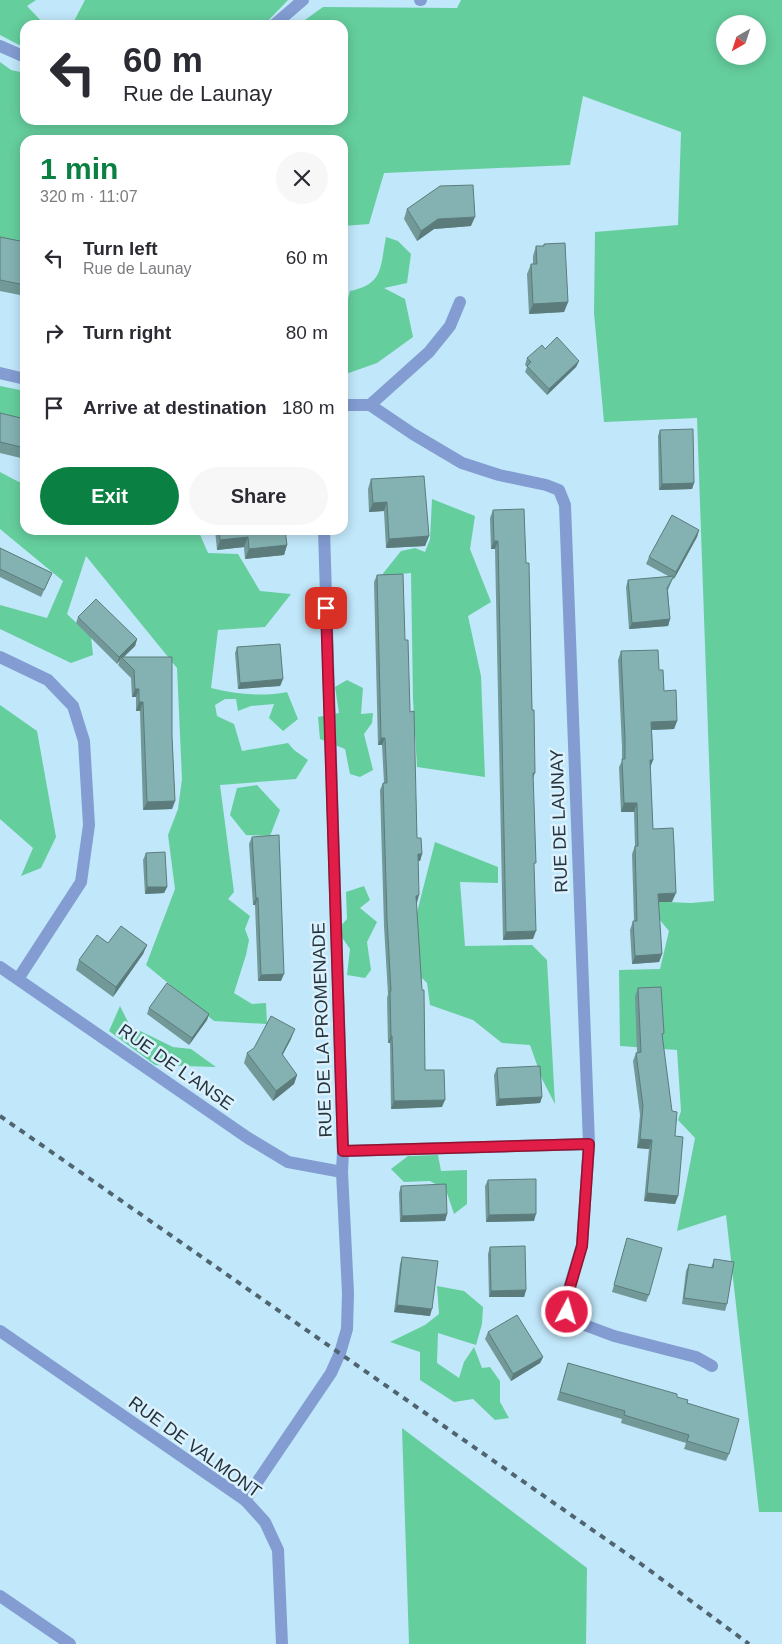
<!DOCTYPE html>
<meta charset="utf-8">
<style>
body{margin:0;font-family:Helvetica,sans-serif;background:#f7f7f7;color:#2b2b33;height:100vh;display:flex;flex-direction:column;font-size:19px;white-space:nowrap}
*{box-sizing:border-box;margin:0}
p{font-size:16px;color:#7c7c81}
.icon{flex:none;width:28px;height:28px;fill:none;stroke:currentColor;stroke-width:2;stroke-linecap:round;stroke-linejoin:round}
.map{position:relative;flex:1;overflow:hidden}
.side{position:absolute;left:20px;top:135px;width:328px;height:400px;display:flex;flex-direction:column;background:#fff;border-radius:15px;box-shadow:0 2px 12px #0003}
.side>*{flex:none}
.guide{position:absolute;left:20px;top:20px;width:328px;height:105px;border-radius:15px;box-shadow:0 2px 12px #0003;background:#fff;color:#2b2b33;overflow:hidden}
.needle{width:32px;rotate:219deg}
.fabs{position:absolute;left:716px;top:15px;display:grid;gap:10px}
.fabs a{display:grid;place-items:center;width:50px;height:50px;border-radius:50%;background:#fff;box-shadow:0 2px 12px #0003;font-size:25px}
.pin{position:absolute;display:grid;place-items:center;width:42px;height:42px;color:#fff;margin:-21px;border-radius:10px;box-shadow:0 2px 8px #0006}
.me{position:absolute;width:55px;margin:-28px;rotate:6deg;stroke-linejoin:round;filter:drop-shadow(0 0 4px #0008)}
.turn{display:flex;align-items:center;gap:18px;height:105px;padding:0 20px;font-size:22px}
.turn .icon{width:65px;height:65px;stroke-width:2.5}
.turn b{display:block;font-size:35px;line-height:42px}
.round{display:grid;place-items:center;flex:none;width:52px;height:52px;border-radius:26px;background:#f7f7f7}
.head{display:flex;align-items:center;justify-content:space-between;height:85px;padding:0 20px}
h1{font-size:30px;font-weight:600;line-height:38px;color:#0b8043}
.action{display:flex;gap:10px;margin-top:auto;padding:10px 20px}
.action a{flex:1;height:58px;border-radius:30px;background:#0b8043;color:#fff;font-size:20px;font-weight:600;line-height:58px;text-align:center}
.action a+a{background:#f7f7f7;color:#2b2b33}
ul{padding:0;list-style:none}
li{display:flex;align-items:center;gap:15px;height:75px;padding:0 20px}
li div{flex:1}
li b{display:block;font-size:19px}
li em{font-style:normal}
.map>svg:first-child{display:block}
.green{fill:#65ce9d;fill-rule:evenodd}
.lines{fill:none;stroke-linecap:round;stroke-linejoin:round}
.minor{stroke:#839cd1;stroke-width:12}
.rail{stroke:#4f646f;stroke-width:4;stroke-dasharray:6 6;stroke-linecap:butt}
.wall{fill:#729898}
.shaded-wall{fill:#5c7c7c}
.building{fill:#84b1b1;stroke:#5c7c7c}
.route-casing{stroke:#92132f;stroke-width:12}
.route{stroke:#e11d48;stroke-width:9}
.labels{text-anchor:middle;stroke-width:5;stroke-linejoin:round;paint-order:stroke}
.street-label{font-size:18px;fill:#25343c;stroke:#dbf1fd}
</style>
<div class="map">
<svg width="782" height="1644" viewBox="0 0 782 1644">
<rect width="100%" height="100%" fill="#c1e7fa"/>
<!-- green -->
<g class="green">
<polygon points="0,0 36,0 27,6 45,25 25,25 25,48 0,35"/>
<polygon points="85,0 288,0 264,25 72,25"/>
<path d="M461 0H782V1512H759L726 1215 677 1231 695 1138 678 1120 681 1111 677 1050 620 1046 619 970 660 969 669 931 644 901 691 903 714 901 697 418 604 422 594 313 595 232 678 225 681 132 583 96 570 165 384 173 369 224 343 226 342 140H25V244L0 238V62L11 70 25 73V120H342V25H298L323 7 457 8ZM725 24H758V56H725Z"/>
<path d="M386 237 398 241 411 254 407 283 384 288 405 299 413 337 377 363 343 375V314H344L350 291C384 284 380 267 386 237Z"/>
<polygon points="0,386 25,391 25,421 0,415"/>
<path d="M0 472 19 482 25 481V530H198L208 553 238 554 260 591 291 594 265 627 218 630 211 688C235 694 262 697 287 692L298 719 283 731 269 718 274 704 251 706 238 711 236 699H225L215 705 217 716 234 724 242 751 288 743 294 750 308 760 296 779 220 785 234 892 228 899 250 916 245 929 249 940 246 955 234 993 252 1004 266 1003 267 1024 214 1021 146 965 175 889 168 835 178 809 182 779 177 668 86 556 67 614 91 637 93 655 71 663 0 629V605L47 618 63 581 0 529Z"/>
<polygon points="432,499 475,516 470,549 491,602 468,616 481,676 485,777 417,767 413,699 411,573 381,576 401,551 415,548 425,552 430,539"/>
<polygon points="347,680 363,688 361,714 373,713 372,723 364,734 373,770 360,777 350,774 345,749 320,739 318,717 339,713 335,687"/>
<polygon points="0,705 37,731 56,837 41,868 21,876 33,848 0,819"/>
<polygon points="257,785 280,810 270,836 246,835 230,815 237,788"/>
<polygon points="435,842 498,867 498,883 460,882 465,946 532,945 547,960 555,1104 542,1079 530,1045 502,1043 473,1020 430,1005 427,983 420,976 416,916"/>
<polygon points="364,886 370,900 360,908 377,922 367,942 371,970 365,978 347,975 350,949 337,930 347,919 346,892"/>
<polygon points="120,1006 130,1026 173,1047 191,1049 216,1067 155,1065 109,1031"/>
<polygon points="438,1155 441,1171 467,1170 467,1204 454,1214 446,1190 430,1181 404,1182 391,1169 408,1156"/>
<polygon points="437,1286 464,1291 483,1307 482,1324 476,1345 438,1333 437,1363 459,1378 464,1362 474,1347 482,1368 490,1367 500,1381 500,1402 509,1418 495,1420 473,1399 454,1402 420,1380 420,1352 390,1342 425,1325 439,1314"/>
<polygon points="402,1428 587,1568 586,1644 409,1644"/>
</g>
<g class="lines">
<!-- minor -->
<g class="minor">
<polyline points="420,0 421,0"/>
<polyline points="274,25 303,0"/>
<polyline points="0,46 25,57"/>
<polyline points="0,373 25,379"/>
<polyline points="342,405 370,405 413,434 462,463 499,475 546,485 559,490 565,505 589,1144 343,1151"/>
<polyline points="370,405 429,352 450,326 460,302"/>
<polyline points="0,657 48,680 73,706 84,741 89,825 81,882 18,979"/>
<polyline points="0,967 248,1138 288,1162 342,1172"/>
<polyline points="589,1144 582,1245 567,1295 567,1312 582,1324 614,1336 696,1357 712,1366"/>
<polyline points="0,1331 245,1500 265,1522 278,1550 282,1644"/>
<polyline points="245,1500 331,1373 340,1353 347,1329 348,1293 342,1172 343,1151 324,530"/>
<polyline points="0,1596 70,1644"/>
</g>
<!-- rail -->
<polyline class="rail" points="0,1116 637,1561 749,1644"/>
</g>
<!-- wall -->
<g class="wall">
<polygon points="407,209 471,226 434,229 417,241 404,219"/>
<polygon points="0,237 25,242 25,296 0,291"/>
<polygon points="544,244 568,302 564,312 529,314 527,274 531,264 533,264 533,256 536,246 543,246"/>
<polygon points="545,349 579,361 576,367 547,395 525,372 527,367 525,365 527,358"/>
<polygon points="0,413 25,419 25,459 0,453"/>
<polygon points="660,430 694,483 692,489 659,490 658,436"/>
<polygon points="371,479 429,536 425,546 386,548 384,511 369,512 368,489"/>
<polygon points="493,510 526,563 535,773 533,779 533,939 503,940 495,549 491,549 490,518"/>
<polygon points="215,530 285,530 287,545 284,555 245,559 244,547 217,550"/>
<polygon points="699,530 697,537 674,579 673,578 668,590 670,619 668,626 629,629 626,587 628,580 670,577 646,564 649,557"/>
<polygon points="0,548 52,573 41,597 0,577"/>
<polygon points="377,575 405,640 410,712 417,838 422,854 420,861 418,861 416,903 425,1070 442,1107 391,1109 390,1043 388,1043 387,998 388,994 384,926 380,790 383,783 384,783 382,745 378,745 374,582"/>
<polygon points="78,617 137,639 135,646 124,657 172,657 172,736 175,801 172,809 143,810 140,711 136,711 136,697 132,697 131,678 118,665 120,660 117,664 76,623"/>
<polygon points="237,647 283,679 280,686 238,689 235,653"/>
<polygon points="621,651 659,670 664,691 677,721 674,729 652,730 653,760 650,767 653,829 672,902 658,902 662,954 659,962 632,964 630,930 633,921 634,921 632,854 635,846 634,812 621,812 619,767 622,761 622,747 618,660"/>
<polygon points="252,837 281,981 258,981 255,905 253,905 249,844"/>
<polygon points="146,853 167,887 164,893 145,894 143,860"/>
<polygon points="147,945 143,954 113,997 76,970 79,960"/>
<polygon points="638,988 664,1033 662,1037 675,1136 678,1196 675,1204 644,1201 649,1149 637,1148 640,1115 633,1061 636,1053 637,1052 635,996"/>
<polygon points="149,1008 209,1014 207,1020 189,1045 147,1014"/>
<polygon points="291,1039 282,1055 297,1075 294,1084 273,1101 244,1063 247,1053"/>
<polygon points="497,1068 542,1097 540,1103 496,1106 494,1075"/>
<polygon points="488,1180 534,1221 486,1222 485,1186"/>
<polygon points="401,1186 447,1214 445,1221 400,1222 399,1193"/>
<polygon points="627,1238 649,1295 646,1302 612,1292"/>
<polygon points="490,1247 526,1290 524,1297 489,1297 488,1254"/>
<polygon points="402,1257 430,1316 394,1312 400,1264"/>
<polygon points="714,1259 727,1304 725,1311 682,1304 686,1271 689,1264 711,1268"/>
<polygon points="488,1332 543,1357 540,1363 511,1381 485,1339"/>
<polygon points="568,1363 677,1397 687,1403 729,1454 726,1461 684,1449 686,1443 621,1423 622,1419 557,1400"/>
</g>
<!-- shaded-wall -->
<g class="shaded-wall">
<polygon points="475,217 471,226 434,229 417,241 421,231 438,219"/>
<polygon points="568,302 564,312 529,314 533,304"/>
<polygon points="579,361 576,367 547,395 549,389"/>
<polygon points="694,483 692,489 659,490 662,484"/>
<polygon points="387,502 384,511 369,512 373,503"/>
<polygon points="699,530 697,537 674,579 676,572"/>
<polygon points="429,536 425,546 386,548 389,539"/>
<polygon points="248,537 244,547 217,550 220,540"/>
<polygon points="494,541 498,541 495,549 491,549"/>
<polygon points="287,545 284,555 245,559 249,549"/>
<polygon points="670,619 668,626 629,629 632,623"/>
<polygon points="137,639 135,646 122,658 121,657 120,660 117,664 119,657"/>
<polygon points="283,679 280,686 238,689 240,683"/>
<polygon points="135,689 139,689 136,697 132,697"/>
<polygon points="139,702 143,702 140,711 136,711"/>
<polygon points="677,721 674,729 648,730 651,722"/>
<polygon points="381,738 385,738 382,745 378,745"/>
<polygon points="650,760 653,760 650,768"/>
<polygon points="175,801 172,809 143,810 147,802"/>
<polygon points="624,803 637,803 634,812 621,812"/>
<polygon points="418,854 422,854 420,861 415,861"/>
<polygon points="147,887 167,887 164,893 145,894"/>
<polygon points="676,893 672,902 654,902 658,894"/>
<polygon points="419,895 417,903 413,903 416,896"/>
<polygon points="256,898 258,898 255,905 253,905"/>
<polygon points="536,931 533,939 503,940 506,932"/>
<polygon points="147,945 143,954 113,997 116,987"/>
<polygon points="662,954 659,962 632,964 635,956"/>
<polygon points="284,974 281,981 258,981 261,975"/>
<polygon points="209,1014 207,1020 189,1045 192,1038"/>
<polygon points="295,1029 291,1039 278,1064 282,1054"/>
<polygon points="391,1036 392,1036 390,1043 388,1043"/>
<polygon points="297,1075 294,1084 273,1101 276,1091"/>
<polygon points="542,1097 540,1103 496,1106 499,1099"/>
<polygon points="445,1100 442,1107 391,1109 394,1101"/>
<polygon points="640,1139 652,1140 649,1149 637,1148"/>
<polygon points="647,1193 678,1196 675,1204 644,1201"/>
<polygon points="447,1214 445,1221 400,1222 402,1216"/>
<polygon points="536,1214 534,1221 486,1222 489,1215"/>
<polygon points="526,1290 524,1297 489,1297 491,1291"/>
<polygon points="397,1305 432,1309 430,1316 394,1312"/>
<polygon points="543,1357 540,1363 511,1381 513,1374"/>
</g>
<!-- building -->
<g class="building">
<polygon points="473,185 475,217 438,219 421,231 407,209 440,186"/>
<polygon points="0,237 25,242 25,285 0,280"/>
<polygon points="565,243 568,302 533,304 531,264 537,264 536,246 544,246 544,244"/>
<polygon points="557,337 579,361 549,389 527,366 531,362 527,358 542,345 545,349"/>
<polygon points="0,413 25,419 25,448 0,442"/>
<polygon points="693,429 694,483 662,484 660,430"/>
<polygon points="424,476 429,536 389,539 387,502 373,503 371,479"/>
<polygon points="524,509 526,563 529,563 532,710 534,710 535,773 533,773 536,863 534,863 536,931 506,932 498,541 494,541 493,510"/>
<polygon points="672,515 699,530 676,572 649,557"/>
<polygon points="219,530 285,530 287,545 249,549 248,537 220,540"/>
<polygon points="0,548 52,573 44,590 0,569"/>
<polygon points="403,574 405,640 408,640 410,712 414,711 417,838 421,838 422,854 418,854 419,895 416,896 422,990 424,990 425,1070 444,1070 445,1100 394,1101 392,1036 391,1036 390,991 391,991 387,919 383,783 387,783 385,738 381,738 377,575"/>
<polygon points="674,576 667,588 670,619 632,623 628,580"/>
<polygon points="96,599 137,639 119,657 78,617"/>
<polygon points="280,644 283,679 240,683 237,647"/>
<polygon points="658,650 659,670 663,670 664,691 676,690 677,721 651,722 653,760 650,760 653,829 673,828 674,845 676,893 658,894 662,954 635,956 633,921 637,921 635,846 638,846 637,803 624,803 622,759 625,759 625,738 621,651"/>
<polygon points="121,657 172,657 172,736 175,801 147,802 143,702 139,702 139,689 135,689 134,670"/>
<polygon points="279,835 284,974 261,975 258,898 256,898 252,837"/>
<polygon points="165,852 167,887 147,887 146,853"/>
<polygon points="121,926 147,945 116,987 79,960 97,935 108,943"/>
<polygon points="167,983 209,1014 192,1038 149,1008"/>
<polygon points="661,987 664,1033 662,1034 672,1111 677,1112 675,1136 683,1137 678,1196 647,1193 652,1140 640,1139 643,1106 636,1053 641,1052 638,988"/>
<polygon points="271,1016 295,1029 282,1054 297,1075 276,1091 247,1053 254,1048"/>
<polygon points="540,1066 542,1097 499,1099 497,1068"/>
<polygon points="536,1179 536,1214 489,1215 488,1180"/>
<polygon points="446,1184 447,1214 402,1216 401,1186"/>
<polygon points="627,1238 662,1248 649,1295 614,1285"/>
<polygon points="525,1246 526,1290 491,1291 490,1247"/>
<polygon points="402,1257 438,1261 432,1309 397,1305"/>
<polygon points="714,1259 734,1262 727,1304 684,1298 689,1264 713,1268"/>
<polygon points="517,1315 543,1357 513,1374 488,1332"/>
<polygon points="568,1363 677,1394 677,1397 688,1400 687,1403 739,1419 729,1454 687,1441 689,1435 624,1415 625,1411 560,1392"/>
</g>
<g class="lines">
<defs>
<polyline id="route" points="326,608 343,1151 589,1144 582,1246 568,1294 567,1312"/>
</defs>
<!-- route casing -->
<use href="#route" class="route-casing"/>
<!-- route -->
<use href="#route" class="route"/>
</g>
<g class="labels">
<!-- street labels -->
<g class="street-label">
<text transform="translate(559 821) rotate(-92)" y="6">RUE DE LAUNAY</text>
<text transform="translate(322 1030) rotate(-92)" y="6">RUE DE LA PROMENADE</text>
<text transform="translate(176 1067) rotate(35)" y="6">RUE DE L'ANSE</text>
<text transform="translate(195 1447) rotate(36)" y="6">RUE DE VALMONT</text>
</g>
</g>
</svg>
<div class="fabs">
<a><svg class="needle" viewBox="-14 -14 28 28"><path d="M0-13l5 13h-10z" fill="#e53935"/><path d="M0 13l5-13h-10z" fill="#7c7c81"/></svg></a>
</div>
<div class="pin" style="left:326px;top:608px;background:#d93025"><svg class="icon" aria-label="arrive" viewBox="0 0 24 24"><path d="M6 21V4h12l-3 4 3 4H6"/></svg></div>
<svg class="me" style="left:567px;top:1312px" viewBox="-20 -20 40 40"><circle r="17" fill="#e11d48" stroke="#fff" stroke-width="3"/><path d="M0-11L8 9 0 5-8 9z" fill="#fff"/></svg>
<div class="guide">
<div class="turn"><svg class="icon" aria-label="left" viewBox="0 0 24 24"><path d="M17 20v-9H6M10 6l-5 5 5 5"/></svg><div><b>60 m</b>Rue de Launay</div></div>
</div>
<section class="side">
<div class="head"><div><h1>1 min</h1><p>320 m · 11:07</p></div><a class="round"><svg class="icon" aria-label="close" viewBox="0 0 24 24"><path d="M6 6l12 12M18 6L6 18"/></svg></a></div>
<ul>
<li><svg class="icon" aria-label="left" viewBox="0 0 24 24"><path d="M17 20v-9H6M10 6l-5 5 5 5"/></svg><div><b>Turn left</b><p>Rue de Launay</p></div><em>60 m</em></li>
<li><svg class="icon" aria-label="right" viewBox="0 0 24 24"><path d="M7 20v-9h11M14 6l5 5-5 5"/></svg><div><b>Turn right</b></div><em>80 m</em></li>
<li><svg class="icon" aria-label="arrive" viewBox="0 0 24 24"><path d="M6 21V4h12l-3 4 3 4H6"/></svg><div><b>Arrive at destination</b></div><em>180 m</em></li>
</ul>
<div class="action"><a>Exit</a><a>Share</a></div>
</section>
</div>
